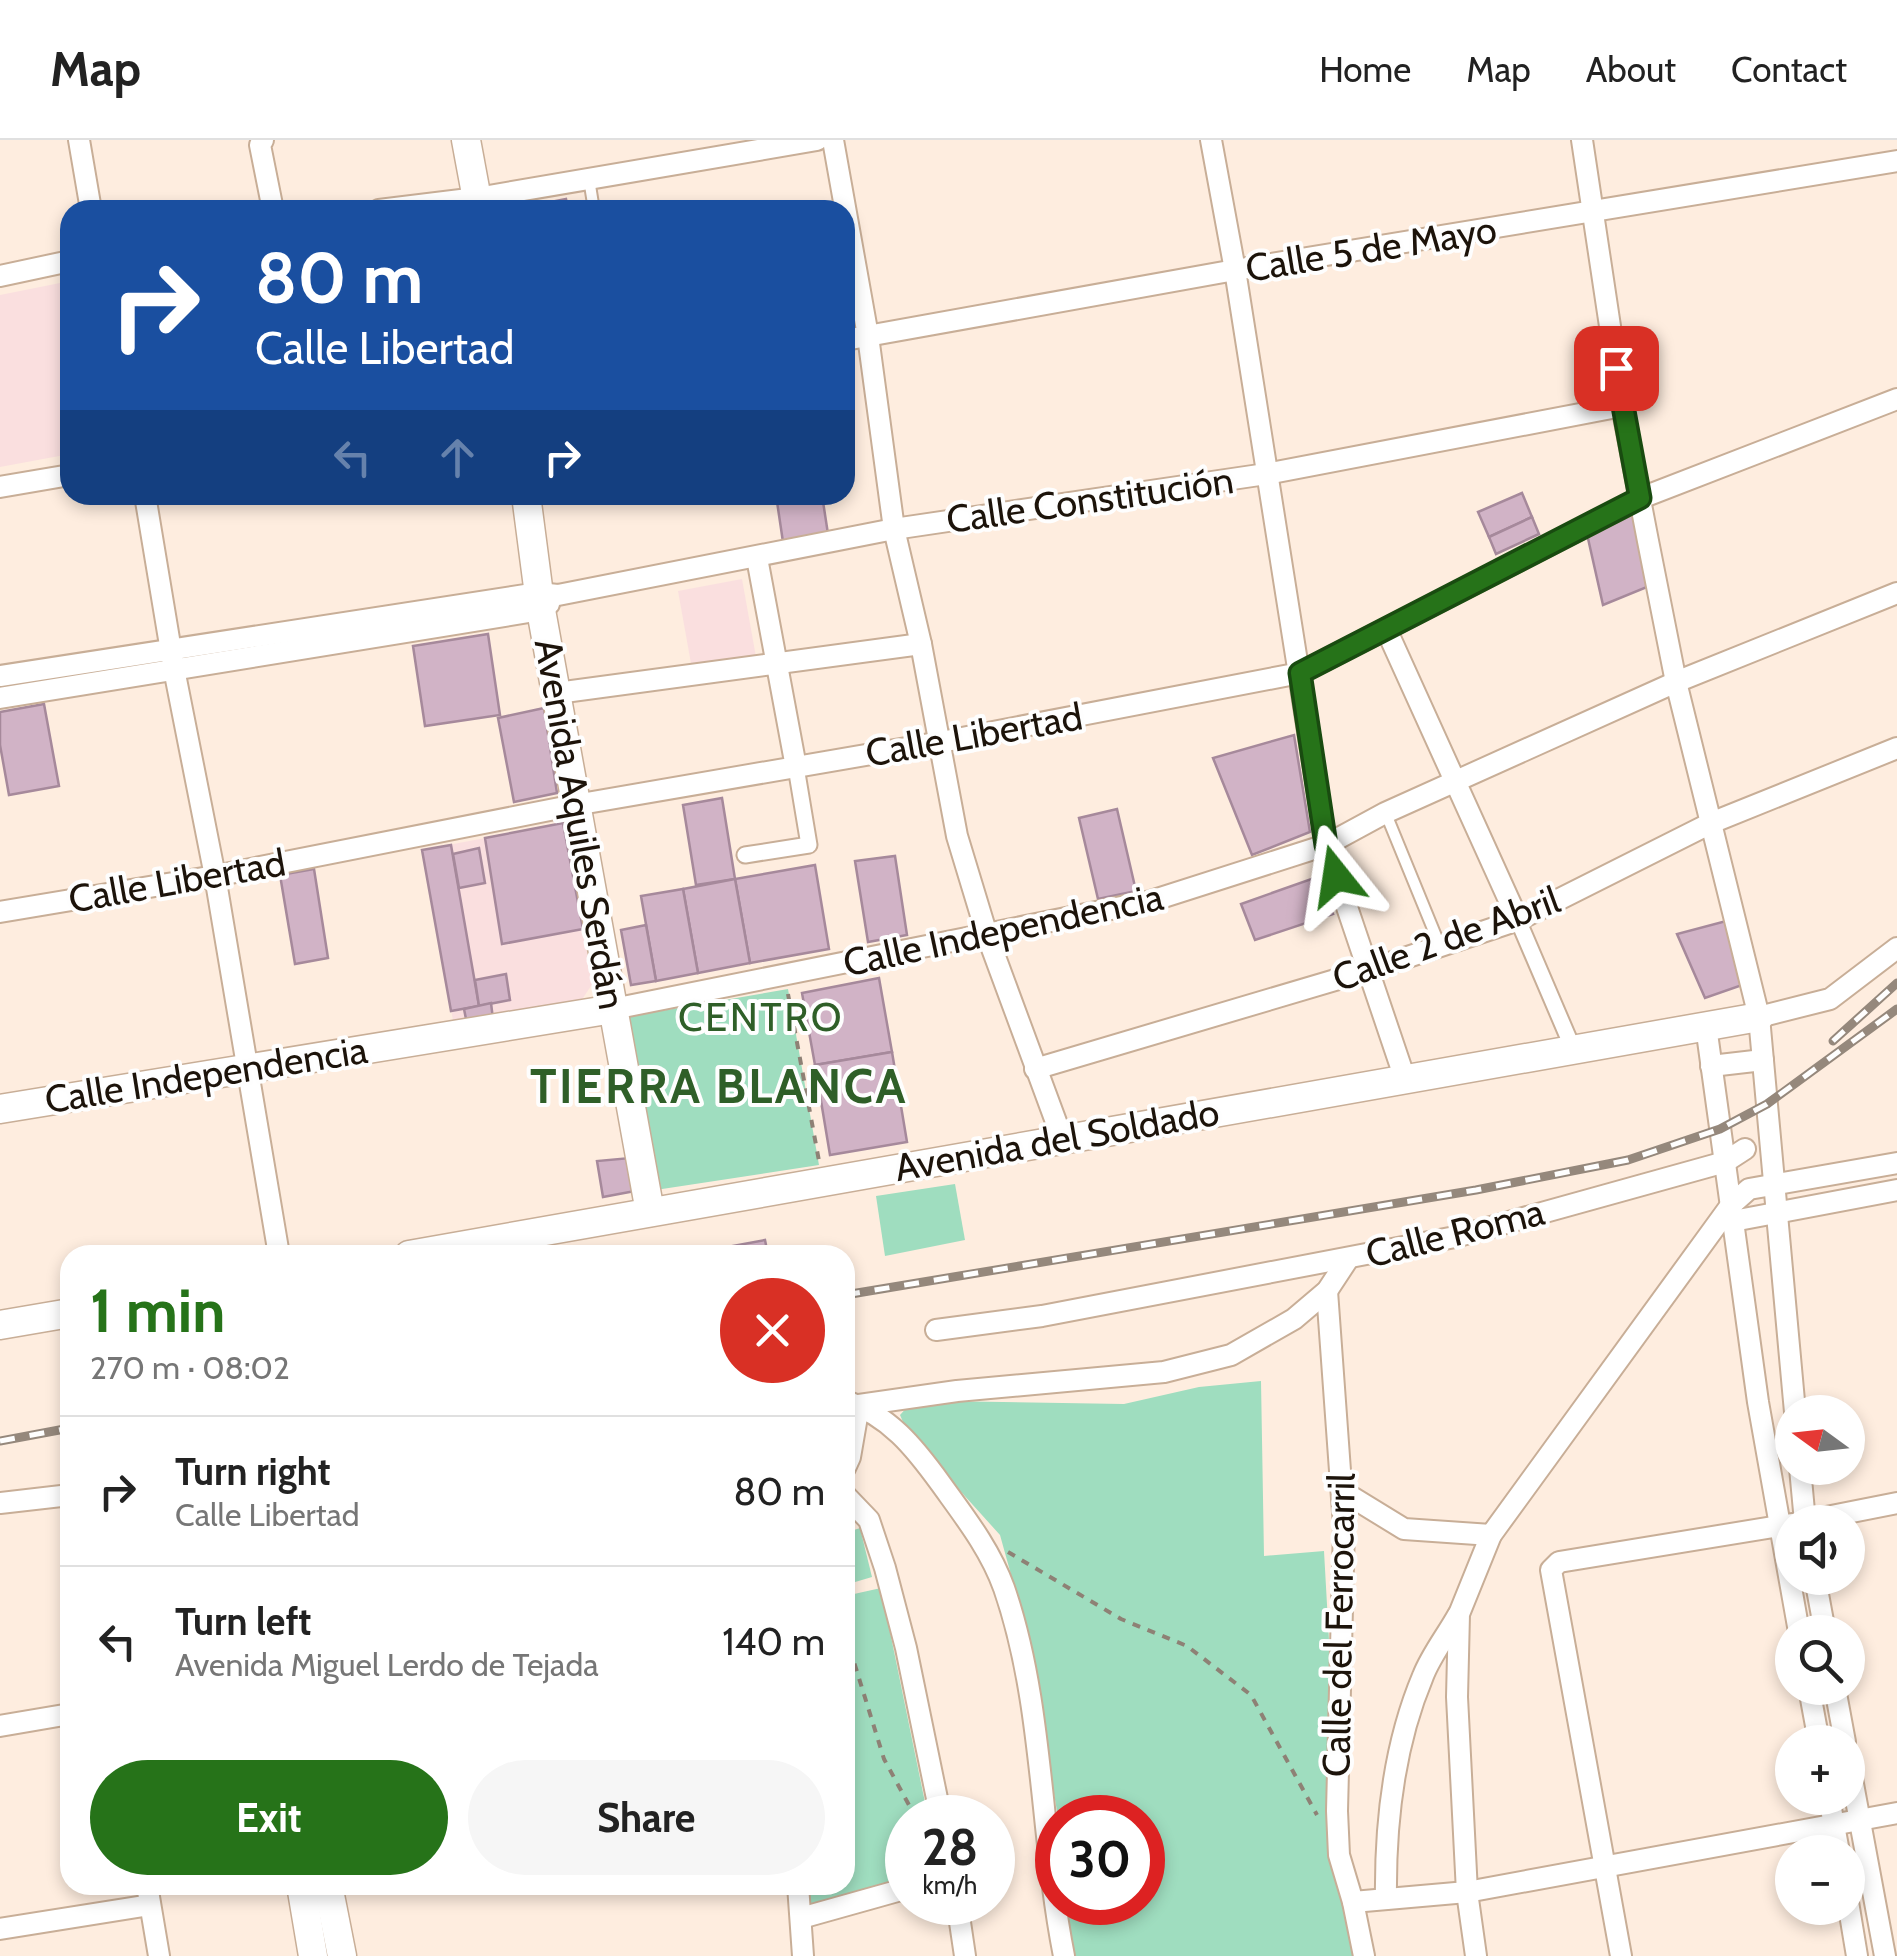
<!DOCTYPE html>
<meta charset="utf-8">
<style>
body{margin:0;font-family:Cabin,sans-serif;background:#f6f6f6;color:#222;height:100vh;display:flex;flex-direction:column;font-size:38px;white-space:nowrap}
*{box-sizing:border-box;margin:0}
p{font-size:32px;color:#767676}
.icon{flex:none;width:55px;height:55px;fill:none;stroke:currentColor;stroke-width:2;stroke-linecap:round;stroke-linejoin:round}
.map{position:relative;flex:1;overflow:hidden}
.drawer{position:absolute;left:60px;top:1105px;width:795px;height:650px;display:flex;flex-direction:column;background:#fff;border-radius:30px;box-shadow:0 5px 15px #0003}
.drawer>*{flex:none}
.top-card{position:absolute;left:60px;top:60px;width:795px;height:305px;border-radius:30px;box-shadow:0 5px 15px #0003;background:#1a4fa0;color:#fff;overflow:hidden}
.needle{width:65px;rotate:285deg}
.tools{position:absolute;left:1775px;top:1255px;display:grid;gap:20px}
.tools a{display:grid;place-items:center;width:90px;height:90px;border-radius:50%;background:#fff;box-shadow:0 5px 15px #0003;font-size:50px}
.speed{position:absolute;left:885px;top:1655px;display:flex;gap:20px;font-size:50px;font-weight:700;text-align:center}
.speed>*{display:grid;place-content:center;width:130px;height:130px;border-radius:50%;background:#fff;box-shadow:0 5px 15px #0003;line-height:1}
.speed small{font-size:25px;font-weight:400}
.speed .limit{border:15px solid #d22;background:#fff;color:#111}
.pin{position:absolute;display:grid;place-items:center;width:85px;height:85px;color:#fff;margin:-42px;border-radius:20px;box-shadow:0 5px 15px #0006}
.me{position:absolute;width:110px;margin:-55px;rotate:345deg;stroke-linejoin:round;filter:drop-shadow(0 0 8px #0008)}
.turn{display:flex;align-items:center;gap:35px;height:210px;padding:0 30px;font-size:45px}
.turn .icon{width:130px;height:130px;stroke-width:2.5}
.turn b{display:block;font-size:70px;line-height:85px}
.lanes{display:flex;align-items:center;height:95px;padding:0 30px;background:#0003;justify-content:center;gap:50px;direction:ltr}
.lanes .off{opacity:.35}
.round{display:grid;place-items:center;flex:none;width:105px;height:105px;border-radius:52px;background:#f6f6f6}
.head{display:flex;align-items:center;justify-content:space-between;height:170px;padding:0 30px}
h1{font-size:60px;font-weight:700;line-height:75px;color:#267319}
.action{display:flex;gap:20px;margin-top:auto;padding:20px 30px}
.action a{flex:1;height:115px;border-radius:60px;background:#267319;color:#fff;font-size:40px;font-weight:700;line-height:115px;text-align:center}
.action a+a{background:#f6f6f6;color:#222}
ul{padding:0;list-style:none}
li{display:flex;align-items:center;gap:30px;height:150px;padding:0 30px;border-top:2px solid #e0e0e0}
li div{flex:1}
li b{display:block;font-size:38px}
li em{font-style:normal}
header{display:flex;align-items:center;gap:60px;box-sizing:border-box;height:140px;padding:0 50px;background:#fff;border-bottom:2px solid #e0e0e0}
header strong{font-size:48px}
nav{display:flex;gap:55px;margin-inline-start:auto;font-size:35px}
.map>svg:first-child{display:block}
.education{fill:#fadfdf}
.green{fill:#9fddbf}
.building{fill:#d1b3c6;stroke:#a6899b;stroke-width:2.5}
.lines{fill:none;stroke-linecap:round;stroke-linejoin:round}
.service-casing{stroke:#c8ae97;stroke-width:14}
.pedestrian-casing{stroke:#c8ae97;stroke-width:19}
.minor-casing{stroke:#c8ae97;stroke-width:24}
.tertiary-casing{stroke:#c8ae97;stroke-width:31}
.path{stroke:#8e8175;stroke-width:4;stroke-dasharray:8 8;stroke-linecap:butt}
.service{stroke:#fff;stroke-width:10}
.pedestrian{stroke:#fff;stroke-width:15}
.minor{stroke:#fff;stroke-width:20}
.tertiary{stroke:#fff;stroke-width:28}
.rail-casing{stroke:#95887c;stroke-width:9}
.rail{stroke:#fefefe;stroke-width:5;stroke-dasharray:15;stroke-linecap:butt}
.route-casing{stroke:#194b10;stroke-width:25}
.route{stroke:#267319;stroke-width:18}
.labels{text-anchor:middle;stroke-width:8;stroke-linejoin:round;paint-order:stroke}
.street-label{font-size:38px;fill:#1c130a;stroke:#fefefe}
.neighbourhood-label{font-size:40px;letter-spacing:2.5px;fill:#2f5f28;stroke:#fefefe}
.district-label{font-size:48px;font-weight:bold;letter-spacing:2.5px;fill:#2f5f28;stroke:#fefefe}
</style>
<header>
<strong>Map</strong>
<nav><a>Home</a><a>Map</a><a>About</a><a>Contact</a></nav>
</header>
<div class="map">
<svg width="1897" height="1816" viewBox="0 0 1897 1816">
<rect width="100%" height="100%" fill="#feeddf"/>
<!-- education -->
<g class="education">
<polygon points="70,141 70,314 0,327 0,155"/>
<polygon points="742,439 756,517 692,529 678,451"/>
<polygon points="563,683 593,843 581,861 454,886 422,710"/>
</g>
<!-- green -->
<g class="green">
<polygon points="788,849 819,1025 649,1051 620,878"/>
<polygon points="955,1044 965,1100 885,1116 876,1056"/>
<polygon points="1261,1241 1264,1416 1324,1411 1343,1751 1353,1816 1075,1816 1065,1763 1142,1762 1142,1678 1058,1677 1025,1485 1000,1395 908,1293 900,1275 910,1264 941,1261 1124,1264 1199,1247"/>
<polygon points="860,1388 872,1437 845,1445 845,1393"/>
<polygon points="881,1448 928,1677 908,1678 907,1742 809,1765 806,1745 845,1745 845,1456"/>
</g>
<!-- building -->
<g class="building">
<polygon points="566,59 568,70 510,70"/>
<polygon points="1522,353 1532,377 1489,397 1478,372"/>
<polygon points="776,355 822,355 828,394 783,402"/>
<polygon points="1634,372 1647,447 1603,465 1587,394"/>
<polygon points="1532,377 1539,394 1496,414 1489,397"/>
<polygon points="488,494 500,575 425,586 413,506"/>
<polygon points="44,564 59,646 9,655 0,605 0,572"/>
<polygon points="544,568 557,653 514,662 498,578"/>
<polygon points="1294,595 1310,692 1252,715 1213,618"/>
<polygon points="722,658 735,739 696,745 683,665"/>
<polygon points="1117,669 1136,751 1098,759 1079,678"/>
<polygon points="563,683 583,789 502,804 485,698"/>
<polygon points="451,705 479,866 451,871 422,710"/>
<polygon points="479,708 485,743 459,748 453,714"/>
<polygon points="895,716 907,795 868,802 855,721"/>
<polygon points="815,725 829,809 750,823 735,739"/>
<polygon points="314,729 328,818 295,824 280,735"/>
<polygon points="1317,737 1333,774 1255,800 1241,764"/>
<polygon points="735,739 750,823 698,833 683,749"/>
<polygon points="683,749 698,833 656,841 641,756"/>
<polygon points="1730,780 1748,843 1705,858 1677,794"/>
<polygon points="646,785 656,841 631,845 621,790"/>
<polygon points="506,834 510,860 479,866 475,840"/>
<polygon points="879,838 892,912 815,925 802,853"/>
<polygon points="491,863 493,879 467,884 464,869"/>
<polygon points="892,912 907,1002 830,1015 815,925"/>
<polygon points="630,1018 635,1051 603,1057 597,1021"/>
<polygon points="765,1100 768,1115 684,1115"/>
</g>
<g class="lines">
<defs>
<g id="service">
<polyline points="589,39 594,70"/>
<polyline points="1386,674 1440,806"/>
</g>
<g id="pedestrian">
<polyline points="745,715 809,705 796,627"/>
<polyline points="1518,780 1574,911"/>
</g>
<g id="minor">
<polyline points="79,0 91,70"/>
<polyline points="263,0 260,5 273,70"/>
<polyline points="833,0 868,196 894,389 921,504 957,696 987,795 1062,998"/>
<polyline points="1211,0 1235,130 1326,705 1406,942"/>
<polyline points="1582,0 1622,266 1648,401 1676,542 1759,877 1795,1272"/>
<polyline points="379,70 477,58 817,0"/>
<polyline points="0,136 70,121"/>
<polyline points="845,200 1235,130 1897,21"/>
<polyline points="0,347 70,335"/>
<polyline points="145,355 174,529 215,736 279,1115"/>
<polyline points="757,418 796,627"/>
<polyline points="1387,491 1518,780"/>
<polyline points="0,536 538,453 558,455 894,389 1266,334 1622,266"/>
<polyline points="557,553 921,504"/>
<polyline points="0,558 541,470 549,464"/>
<polyline points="0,772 215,736 575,665 941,602 1300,533 1641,358 1897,259"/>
<polyline points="613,869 1151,761 1326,705 1385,673 1676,542 1897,453"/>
<polyline points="1759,877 1830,859 1897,808"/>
<polyline points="1706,886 1758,1262 1799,1492"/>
<polyline points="1711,926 1763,920"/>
<polyline points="1035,929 1369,830 1518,780 1711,683 1897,608"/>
<polyline points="1733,1081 1897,1050"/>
<polyline points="1327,1151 1344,1386 1337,1671 1339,1715 1353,1762 1364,1816"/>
<polyline points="936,1190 1042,1176 1455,1097 1725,1022 1745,1009"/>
<path d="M845 1261C889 1275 915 1308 941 1344 964 1376 990 1409 1004 1448 1044 1563 1040 1696 1064 1816"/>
<polyline points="859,1265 957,1251 1164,1232 1231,1215 1294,1179 1327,1151 1348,1119"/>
<polyline points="845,1328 850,1317 859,1265"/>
<polyline points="1800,1328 1805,1382"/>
<polyline points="1342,1351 1404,1389 1491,1395"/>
<polyline points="845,1355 869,1380 885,1428 906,1508 941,1678"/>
<polyline points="0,1363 70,1355"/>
<polyline points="1801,1382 1897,1363"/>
<polyline points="1815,1438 1825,1492"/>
<polyline points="1809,1548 1819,1602"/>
<polyline points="1835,1548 1845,1602"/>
<polyline points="0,1586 70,1574"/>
<polyline points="1848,1617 1885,1816"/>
<polyline points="1829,1658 1839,1712"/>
<polyline points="147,1745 159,1816"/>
<polyline points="798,1745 803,1816"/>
<path d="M1386 1759C1385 1684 1393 1607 1423 1536 1431 1515 1447 1495 1458 1475"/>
<polyline points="957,1762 965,1816"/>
<polyline points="1353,1762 1467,1752 1897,1673"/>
<polyline points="1848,1762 1857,1816"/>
<polyline points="801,1778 908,1748"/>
<polyline points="0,1789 150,1765"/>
<polyline points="1476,1816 1467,1752 1457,1557 1459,1474 1491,1395 1731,1065 1749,1049 1897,1023"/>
<polyline points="1621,1816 1551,1430 1559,1422 1792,1384"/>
</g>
<g id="tertiary">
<polyline points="466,0 479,70"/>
<polyline points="526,355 541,470 650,1072"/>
<polyline points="0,969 613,869"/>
<polyline points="409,1115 1759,877"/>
<polyline points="0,1185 70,1173"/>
<polyline points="301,1745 313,1816"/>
<polyline points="328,1745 342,1816"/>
</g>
</defs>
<!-- service casing -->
<use href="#service" class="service-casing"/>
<!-- pedestrian casing -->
<use href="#pedestrian" class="pedestrian-casing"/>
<!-- minor casing -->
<use href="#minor" class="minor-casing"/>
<!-- tertiary casing -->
<use href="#tertiary" class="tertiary-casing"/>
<!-- path -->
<g class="path">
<polyline points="788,854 819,1021"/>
<polyline points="1008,1412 1121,1479 1187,1506 1251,1555 1317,1675"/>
<polyline points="845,1493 884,1619 916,1678"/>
</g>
<!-- service -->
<use href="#service" class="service"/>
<!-- pedestrian -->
<use href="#pedestrian" class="pedestrian"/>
<!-- minor -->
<use href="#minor" class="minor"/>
<!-- tertiary -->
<use href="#tertiary" class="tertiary"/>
<defs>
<g id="rail">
<polyline points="1833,901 1897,843"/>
<polyline points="845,1155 1476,1050 1628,1020 1720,989 1767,964 1897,869"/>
<polyline points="0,1301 70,1288"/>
</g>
</defs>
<!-- rail casing -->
<use href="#rail" class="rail-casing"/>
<!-- rail -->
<use href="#rail" class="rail"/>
</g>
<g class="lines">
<defs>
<polyline id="route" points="1336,736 1326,705 1300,533 1640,358 1616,228"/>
</defs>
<!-- route casing -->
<use href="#route" class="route-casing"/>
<!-- route -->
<use href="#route" class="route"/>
</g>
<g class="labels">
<!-- street labels -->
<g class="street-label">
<text transform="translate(1371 109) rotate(-9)" y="13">Calle 5 de Mayo</text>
<text transform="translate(1090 360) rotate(-8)" y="13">Calle Constitución</text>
<text transform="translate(974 595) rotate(-10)" y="13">Calle Libertad</text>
<text transform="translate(580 684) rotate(80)" y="13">Avenida Aquiles Serdán</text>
<text transform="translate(177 741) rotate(-10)" y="13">Calle Libertad</text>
<text transform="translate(1003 790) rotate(-12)" y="13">Calle Independencia</text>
<text transform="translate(1446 799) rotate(-20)" y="13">Calle 2 de Abril</text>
<text transform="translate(206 935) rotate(-9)" y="13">Calle Independencia</text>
<text transform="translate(1057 1000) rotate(-10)" y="13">Avenida del Soldado</text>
<text transform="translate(1455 1093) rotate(-14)" y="13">Calle Roma</text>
<text transform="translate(1339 1485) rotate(-89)" y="13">Calle del Ferrocarril</text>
</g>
<!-- neighbourhood labels -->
<g class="neighbourhood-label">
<text x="761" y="891">CENTRO</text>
</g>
<!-- district labels -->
<g class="district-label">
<text x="719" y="963">TIERRA BLANCA</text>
</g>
</g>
</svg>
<div class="tools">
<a><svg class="needle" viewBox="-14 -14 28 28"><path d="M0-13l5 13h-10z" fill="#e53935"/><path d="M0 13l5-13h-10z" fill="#767676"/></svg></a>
<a><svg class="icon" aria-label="sound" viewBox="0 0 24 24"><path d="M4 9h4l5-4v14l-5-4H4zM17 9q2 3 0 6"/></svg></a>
<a><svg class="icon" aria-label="search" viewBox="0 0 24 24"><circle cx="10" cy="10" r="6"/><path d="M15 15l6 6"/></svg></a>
<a>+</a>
<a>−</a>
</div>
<div class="speed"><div>28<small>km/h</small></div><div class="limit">30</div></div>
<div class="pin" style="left:1616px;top:228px;background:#d93025"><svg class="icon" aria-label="arrive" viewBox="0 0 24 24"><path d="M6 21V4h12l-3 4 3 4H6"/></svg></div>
<svg class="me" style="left:1336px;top:736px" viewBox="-20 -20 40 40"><path d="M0-17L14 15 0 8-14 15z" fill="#267319" stroke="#fff" stroke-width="4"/></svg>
<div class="top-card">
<div class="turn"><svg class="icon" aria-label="right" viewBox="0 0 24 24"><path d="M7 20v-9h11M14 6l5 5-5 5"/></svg><div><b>80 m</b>Calle Libertad</div></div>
<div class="lanes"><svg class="icon off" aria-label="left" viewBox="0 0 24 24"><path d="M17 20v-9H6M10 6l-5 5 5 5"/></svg><svg class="icon off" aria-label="ahead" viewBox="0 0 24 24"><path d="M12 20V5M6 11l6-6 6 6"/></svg><svg class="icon" aria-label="right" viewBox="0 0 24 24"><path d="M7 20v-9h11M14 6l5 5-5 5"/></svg></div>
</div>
<section class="drawer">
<div class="head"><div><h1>1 min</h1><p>270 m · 08:02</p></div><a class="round" style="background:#d93025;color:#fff"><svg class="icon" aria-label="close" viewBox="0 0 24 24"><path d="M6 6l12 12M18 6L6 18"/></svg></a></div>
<ul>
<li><svg class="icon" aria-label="right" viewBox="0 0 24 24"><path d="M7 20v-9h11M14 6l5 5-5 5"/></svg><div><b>Turn right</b><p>Calle Libertad</p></div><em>80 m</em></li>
<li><svg class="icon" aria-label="left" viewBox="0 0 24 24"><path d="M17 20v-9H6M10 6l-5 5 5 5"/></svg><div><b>Turn left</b><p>Avenida Miguel Lerdo de Tejada</p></div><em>140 m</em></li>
</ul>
<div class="action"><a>Exit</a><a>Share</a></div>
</section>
</div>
